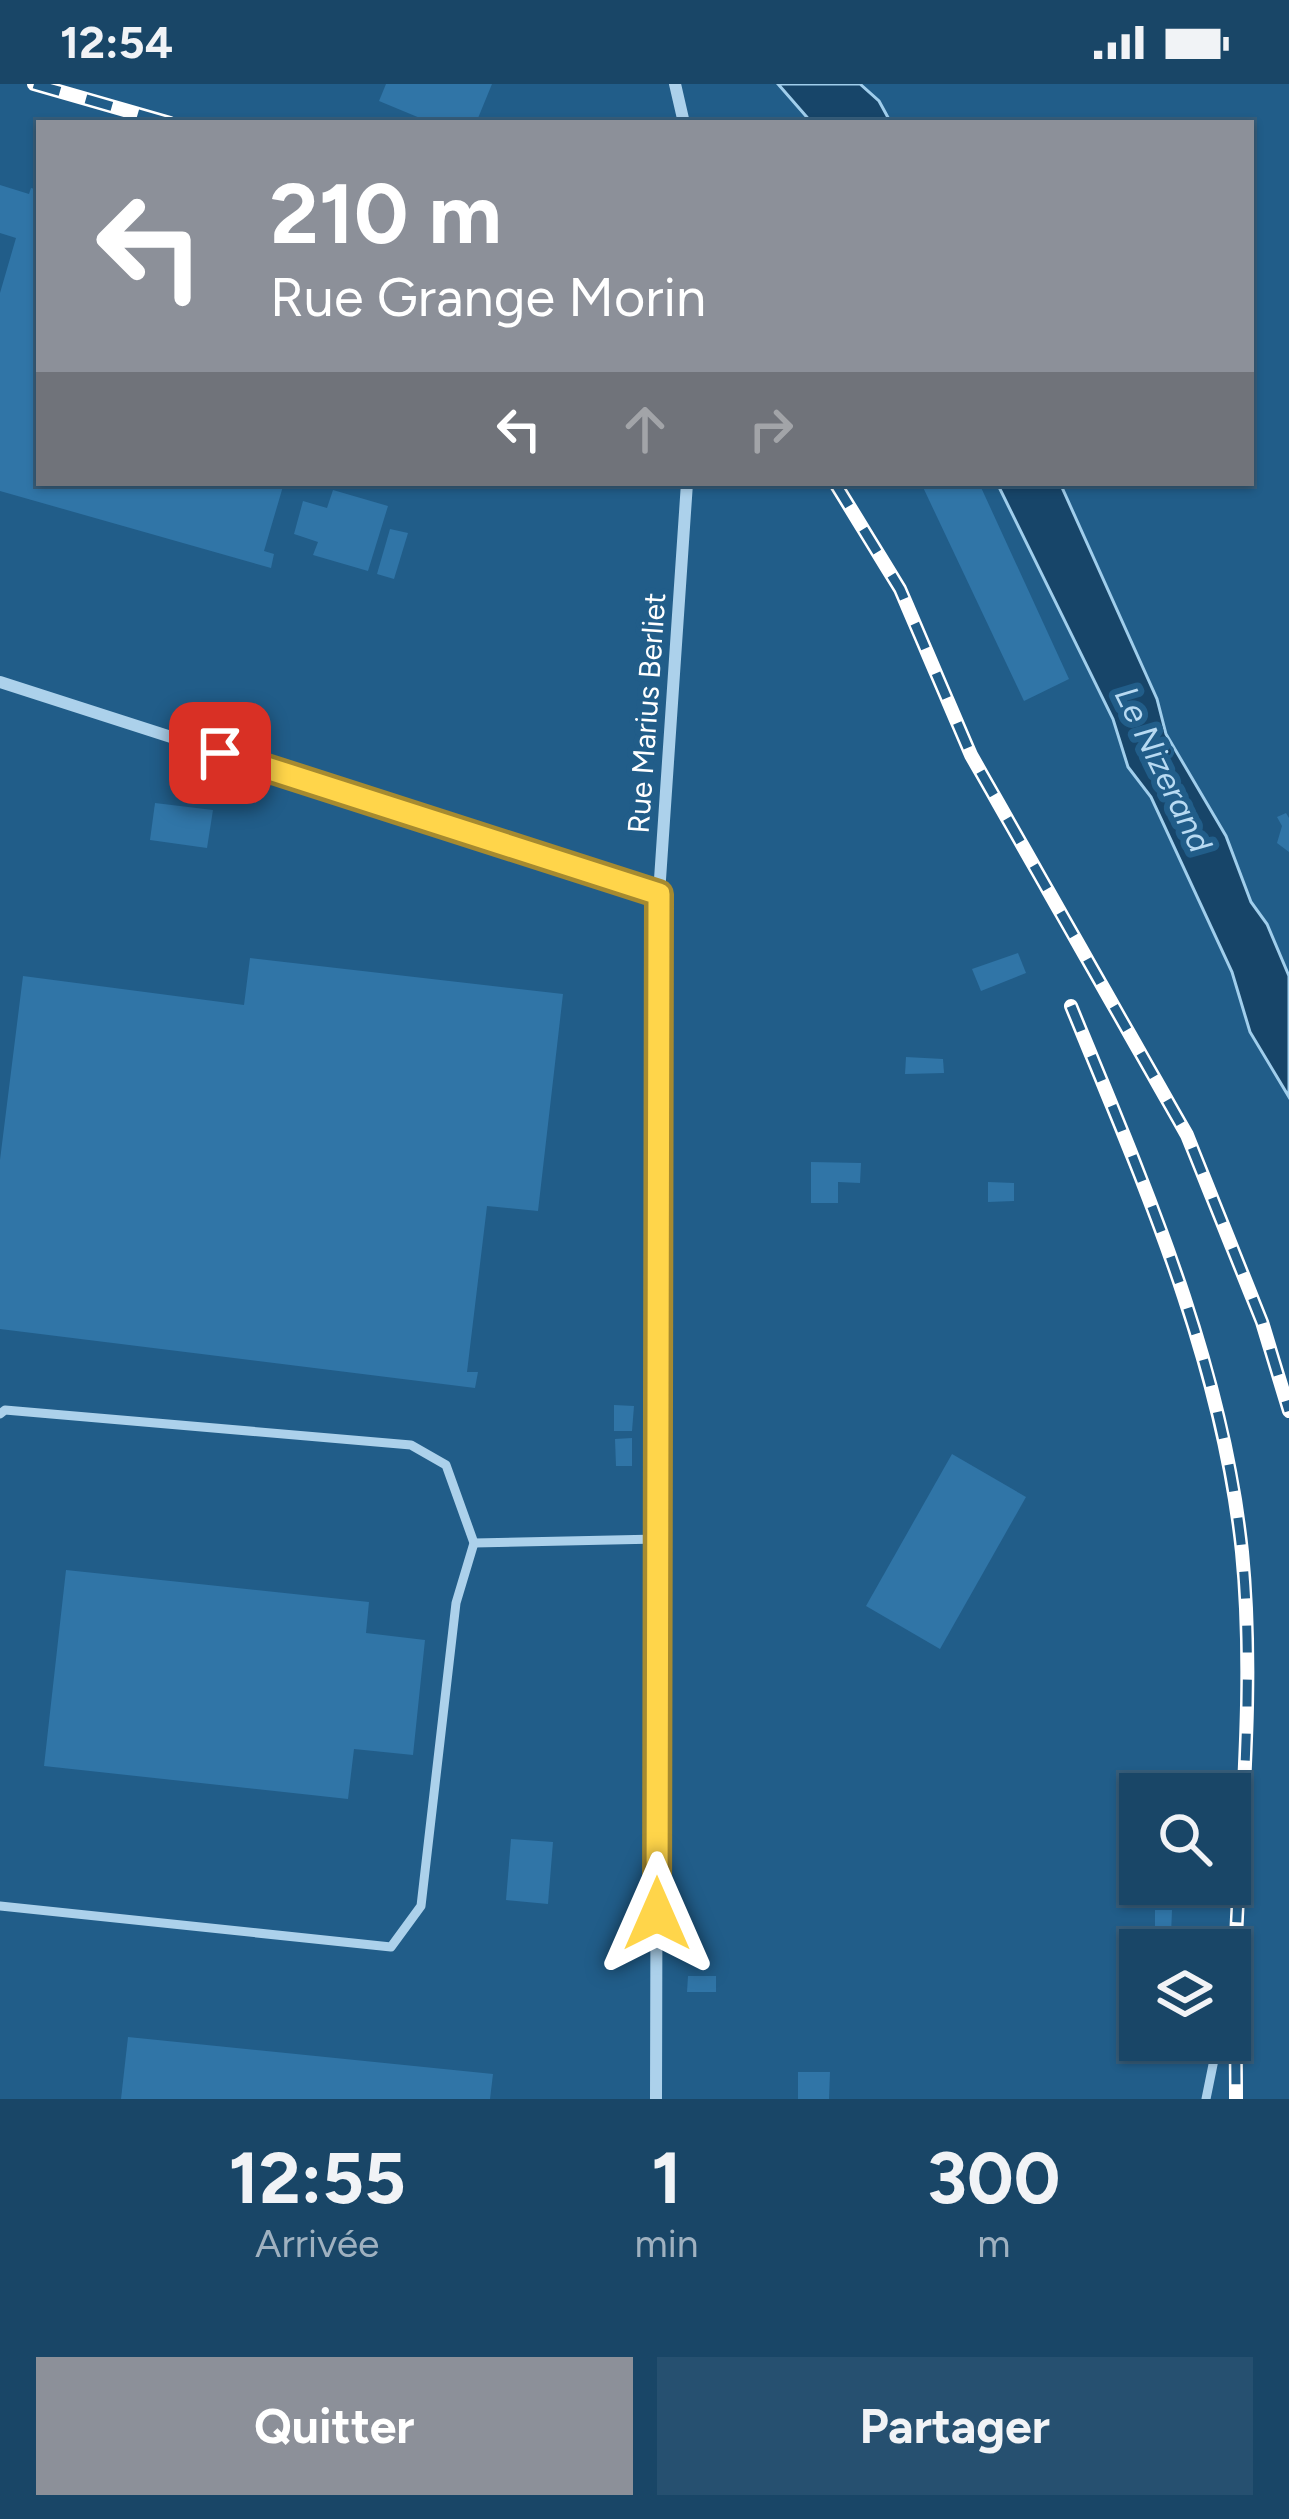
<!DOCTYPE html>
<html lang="fr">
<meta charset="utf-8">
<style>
body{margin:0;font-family:Figtree,sans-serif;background:#265070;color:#f1f3f6;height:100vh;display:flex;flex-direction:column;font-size:45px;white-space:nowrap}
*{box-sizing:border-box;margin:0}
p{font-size:39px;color:#9fb1c0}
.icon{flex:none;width:66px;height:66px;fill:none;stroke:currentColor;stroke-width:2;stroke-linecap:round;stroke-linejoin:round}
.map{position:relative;height:2015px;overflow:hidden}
.drawer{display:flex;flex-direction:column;background:#194667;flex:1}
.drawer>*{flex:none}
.banner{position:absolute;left:36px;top:36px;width:1218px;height:366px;border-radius:0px;box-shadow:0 3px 9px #0004,0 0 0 3px #375e7b;background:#8c9099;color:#fff;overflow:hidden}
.buttons{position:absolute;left:1119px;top:1689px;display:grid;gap:24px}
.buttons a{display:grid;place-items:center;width:132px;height:132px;border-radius:0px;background:#194667;box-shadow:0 3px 9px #0004,0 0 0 3px #375e7b;font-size:60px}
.pin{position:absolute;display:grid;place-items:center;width:102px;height:102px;color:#fff;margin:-51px;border-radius:24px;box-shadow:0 6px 18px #0006}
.me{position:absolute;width:132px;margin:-66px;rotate:0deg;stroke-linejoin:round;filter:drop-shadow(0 0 9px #0008)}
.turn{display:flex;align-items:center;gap:42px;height:252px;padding:0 36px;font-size:54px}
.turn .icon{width:156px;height:156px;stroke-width:2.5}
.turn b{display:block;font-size:84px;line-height:102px}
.lanes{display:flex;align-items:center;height:114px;padding:0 36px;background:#0003;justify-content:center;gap:60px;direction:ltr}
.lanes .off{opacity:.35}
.eta{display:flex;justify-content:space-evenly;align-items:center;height:204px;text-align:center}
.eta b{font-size:72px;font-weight:700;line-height:84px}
.primary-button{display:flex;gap:24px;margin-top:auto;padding:24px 36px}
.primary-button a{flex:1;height:138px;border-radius:0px;background:#8c9099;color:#fff;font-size:48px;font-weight:700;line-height:138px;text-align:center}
.primary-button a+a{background:#265070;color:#f1f3f6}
.status{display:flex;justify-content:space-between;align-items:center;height:84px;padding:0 60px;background:#194667;direction:ltr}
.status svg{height:33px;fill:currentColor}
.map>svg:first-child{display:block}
.water{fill:#174569;stroke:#a0ceec;stroke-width:3}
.building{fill:#3075a7}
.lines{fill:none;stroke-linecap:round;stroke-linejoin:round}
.service{stroke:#acd1eb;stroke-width:9}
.minor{stroke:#acd1eb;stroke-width:12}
.rail-casing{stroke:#fff;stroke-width:14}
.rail{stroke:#215d89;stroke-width:9;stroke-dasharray:27;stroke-linecap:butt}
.route-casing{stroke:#a68a30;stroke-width:30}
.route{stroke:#ffd54a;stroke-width:21}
.labels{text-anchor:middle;stroke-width:12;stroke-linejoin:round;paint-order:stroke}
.street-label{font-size:30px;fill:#fff;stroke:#215d89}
.water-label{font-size:33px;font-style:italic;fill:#b8daf2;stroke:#215d89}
</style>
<div class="status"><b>12:54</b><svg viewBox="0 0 49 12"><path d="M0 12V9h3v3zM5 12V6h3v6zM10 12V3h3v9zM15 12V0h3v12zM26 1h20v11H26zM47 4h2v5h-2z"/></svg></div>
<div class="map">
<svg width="1289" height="2015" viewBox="0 0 1289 2015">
<rect width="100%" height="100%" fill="#215d89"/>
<!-- water -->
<g class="water">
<polygon points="778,0 860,0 879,17 891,39 812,39"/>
<polygon points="997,399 1060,399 1157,615 1166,650 1226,752 1251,818 1267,840 1289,892 1289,1013 1250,948 1232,888 1151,713 1128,683 1113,635"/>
</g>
<!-- building -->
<g class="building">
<polygon points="386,0 492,0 476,39 432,39 379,17"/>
<polygon points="0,101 29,110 31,104 39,106 39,399 284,399 264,467 274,470 271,484 0,407 0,209 16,154 0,149"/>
<polygon points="921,399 979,399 1069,595 1024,617"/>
<polygon points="333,406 388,422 368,487 313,471 318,458 294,450 303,417 327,424"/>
<polygon points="390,445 408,449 394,495 377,490"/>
<polygon points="155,719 213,726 207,764 150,756"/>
<polygon points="1286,729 1289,734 1289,768 1277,759 1282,742 1277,733"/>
<polygon points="1018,869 1026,889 981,907 972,885"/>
<polygon points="250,874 563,910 538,1127 487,1122 467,1288 478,1288 475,1304 0,1245 0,1076 23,892 244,921"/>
<polygon points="906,973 943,975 944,989 905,990"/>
<polygon points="811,1078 861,1079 860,1099 838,1098 838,1119 811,1119"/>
<polygon points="988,1098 1014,1099 1014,1117 988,1118"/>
<polygon points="614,1321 634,1322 632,1347 614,1347"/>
<polygon points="632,1354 632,1382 616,1382 615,1355"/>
<polygon points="952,1370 1026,1413 940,1565 866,1522"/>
<polygon points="66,1486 369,1518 366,1549 425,1556 413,1671 354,1665 348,1715 44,1682"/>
<polygon points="511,1755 553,1758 548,1820 506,1816"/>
<polygon points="1155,1826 1172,1826 1171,1851 1155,1852"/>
<polygon points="688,1892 716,1892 716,1908 687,1908"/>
<polygon points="128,1953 493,1990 490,2015 121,2015"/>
<polygon points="798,1988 830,1988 829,2015 798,2015"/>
</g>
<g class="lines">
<!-- service -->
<g class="service">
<polyline points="0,1330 5,1326 411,1361 446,1381 474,1459 456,1519 421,1822 391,1863 0,1822"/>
<polyline points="474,1459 658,1455"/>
<polyline points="1230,1882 1237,1840"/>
<polyline points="1206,2015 1218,1956"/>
</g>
<!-- minor -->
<g class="minor">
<polyline points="675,0 684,39"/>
<polyline points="0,598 659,810"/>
<polyline points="656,2015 659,810 687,399"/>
</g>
<defs>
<g id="rail">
<polyline points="34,0 170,39"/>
<polyline points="835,399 900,505 971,671 1187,1051 1262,1238 1289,1327"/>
<path d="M1071 922C1143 1098 1222 1276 1242 1468 1254 1589 1243 1711 1237 1833 1234 1893 1236 1954 1236 2015"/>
</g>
</defs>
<!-- rail casing -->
<use href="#rail" class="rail-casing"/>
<!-- rail -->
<use href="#rail" class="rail"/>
</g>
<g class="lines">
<defs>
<polyline id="route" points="220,669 659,810 657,1830"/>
</defs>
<!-- route casing -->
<use href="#route" class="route-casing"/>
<!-- route -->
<use href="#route" class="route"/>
</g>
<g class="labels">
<!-- street labels -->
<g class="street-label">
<text transform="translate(647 629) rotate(-86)" y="10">Rue Marius Berliet</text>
</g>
<!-- water labels -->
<g class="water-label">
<text transform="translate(1164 685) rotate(64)" y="12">Le Nizerand</text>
</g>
</g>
</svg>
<div class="buttons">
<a><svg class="icon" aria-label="search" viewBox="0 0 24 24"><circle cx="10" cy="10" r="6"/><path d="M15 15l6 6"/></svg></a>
<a><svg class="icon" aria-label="layers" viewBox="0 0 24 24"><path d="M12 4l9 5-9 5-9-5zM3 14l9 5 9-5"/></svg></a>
</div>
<div class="pin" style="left:220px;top:669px;background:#d93025"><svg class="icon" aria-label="arrive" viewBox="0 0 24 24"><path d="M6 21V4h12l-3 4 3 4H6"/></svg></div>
<svg class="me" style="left:657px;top:1830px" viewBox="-20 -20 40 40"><path d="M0-17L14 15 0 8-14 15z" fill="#ffd54a" stroke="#fff" stroke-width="4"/></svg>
<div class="banner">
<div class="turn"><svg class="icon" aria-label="left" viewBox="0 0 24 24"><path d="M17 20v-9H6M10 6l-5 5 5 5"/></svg><div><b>210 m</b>Rue Grange Morin</div></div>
<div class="lanes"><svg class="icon" aria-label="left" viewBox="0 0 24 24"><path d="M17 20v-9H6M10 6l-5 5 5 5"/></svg><svg class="icon off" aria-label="ahead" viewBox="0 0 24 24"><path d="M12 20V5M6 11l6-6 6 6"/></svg><svg class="icon off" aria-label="right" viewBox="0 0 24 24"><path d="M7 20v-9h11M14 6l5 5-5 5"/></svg></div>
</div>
</div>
<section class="drawer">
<div class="eta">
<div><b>12:55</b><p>Arrivée</p></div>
<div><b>1</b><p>min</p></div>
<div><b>300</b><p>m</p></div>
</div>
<div class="primary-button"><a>Quitter</a><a>Partager</a></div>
</section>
